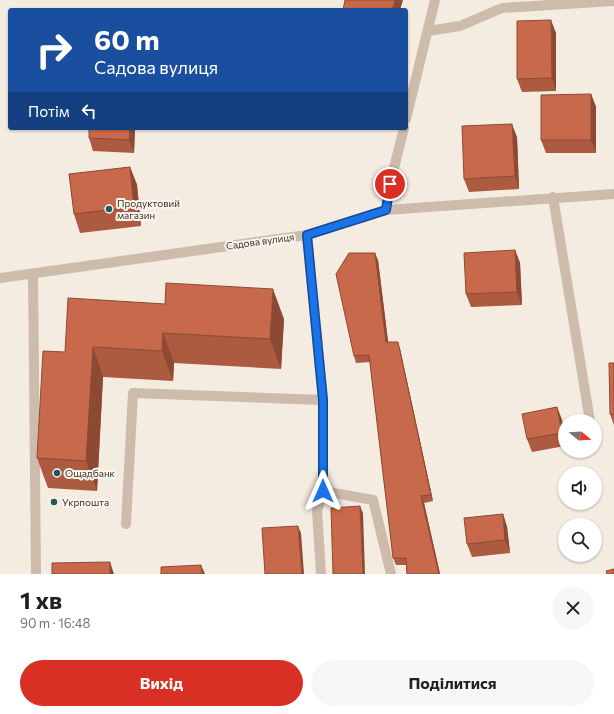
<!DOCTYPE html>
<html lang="uk">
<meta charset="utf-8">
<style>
body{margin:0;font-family:Commissioner,sans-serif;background:#f6f6f6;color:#202124;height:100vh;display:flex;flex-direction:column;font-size:15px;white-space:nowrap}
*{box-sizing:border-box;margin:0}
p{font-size:13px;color:#757577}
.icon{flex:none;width:22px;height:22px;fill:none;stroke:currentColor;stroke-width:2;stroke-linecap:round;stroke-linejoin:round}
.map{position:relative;height:574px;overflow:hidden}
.side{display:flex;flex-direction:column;background:#fff;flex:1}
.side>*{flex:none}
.guide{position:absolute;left:8px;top:8px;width:400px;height:122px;border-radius:4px;box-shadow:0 1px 3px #0004;background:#1a4fa0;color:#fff;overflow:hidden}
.needle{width:26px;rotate:108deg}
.controls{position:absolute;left:558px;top:414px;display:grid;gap:8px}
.controls a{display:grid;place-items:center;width:44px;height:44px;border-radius:50%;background:#fff;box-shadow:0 1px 3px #0004;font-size:20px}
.pin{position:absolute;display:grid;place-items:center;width:34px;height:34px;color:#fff;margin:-17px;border:2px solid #fff;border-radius:50%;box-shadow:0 1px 4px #0007}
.me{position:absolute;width:44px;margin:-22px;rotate:0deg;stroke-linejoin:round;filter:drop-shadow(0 0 3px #0008)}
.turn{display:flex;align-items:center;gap:14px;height:84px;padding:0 20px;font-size:18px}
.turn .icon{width:52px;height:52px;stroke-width:2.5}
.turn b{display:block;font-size:28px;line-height:34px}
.then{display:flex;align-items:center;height:38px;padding:0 20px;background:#0003;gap:8px;font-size:15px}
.round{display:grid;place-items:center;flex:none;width:42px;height:42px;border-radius:21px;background:#f6f6f6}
.summary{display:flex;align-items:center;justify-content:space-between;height:68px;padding:0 20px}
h1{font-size:24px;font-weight:700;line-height:30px}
.button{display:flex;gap:8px;margin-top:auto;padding:8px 20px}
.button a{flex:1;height:46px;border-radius:24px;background:#d93025;color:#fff;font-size:16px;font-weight:700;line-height:46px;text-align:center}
.button a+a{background:#f6f6f6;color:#202124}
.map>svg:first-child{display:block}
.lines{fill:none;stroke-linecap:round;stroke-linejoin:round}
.minor{stroke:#cdbbac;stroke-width:10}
.wall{fill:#ac5a40}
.shaded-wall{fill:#8c4a34}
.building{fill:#c8694b;stroke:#8c4a34}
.route-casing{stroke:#114b97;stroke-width:10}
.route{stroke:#1a73e8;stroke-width:7}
.poi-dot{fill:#1f5a5e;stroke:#fbf5ee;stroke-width:1.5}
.labels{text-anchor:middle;stroke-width:4;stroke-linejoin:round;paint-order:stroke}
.poi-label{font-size:10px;fill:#3b302b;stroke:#fbf5ee;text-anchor:start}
.street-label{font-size:10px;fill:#3b302b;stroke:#fbf5ee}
</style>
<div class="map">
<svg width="614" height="574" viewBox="0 0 614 574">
<rect width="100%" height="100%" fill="#f4ebe1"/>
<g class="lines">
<!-- minor -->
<g class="minor">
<polyline points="428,31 460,26 502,8 614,1"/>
<polyline points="406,119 435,0"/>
<polyline points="553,197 590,421"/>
<polyline points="386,210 390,184 404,128"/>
<polyline points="307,235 323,400 323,491 373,500 391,574"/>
<polyline points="33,274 36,574"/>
<polyline points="0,278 307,235 386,210 614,194"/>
<polyline points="126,524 133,393 323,400"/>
<polyline points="321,574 317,511 323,491"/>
</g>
</g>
<!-- wall -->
<g class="wall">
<polygon points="556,33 556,91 522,92 517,79"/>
<polygon points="591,94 596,107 596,153 546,153 541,140"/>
<polygon points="89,128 135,128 134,153 93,151 89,138"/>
<polygon points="517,137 519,189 469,192 464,179"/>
<polygon points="130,167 137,185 141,226 80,233 74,214"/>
<polygon points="515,250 520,263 522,305 471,307 466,294"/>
<polygon points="378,260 388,342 400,349 433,501 424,503 440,574 407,574 406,565 396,565 393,558 370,362 356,363 354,356"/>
<polygon points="165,304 284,319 281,369 174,363 173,381 103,377 97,491 48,488 37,458 65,352"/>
<polygon points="614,363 614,425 610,414"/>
<polygon points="557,407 562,420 565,438 565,446 532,452 527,439"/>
<polygon points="503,514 507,527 510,553 472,557 467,544"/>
</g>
<!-- shaded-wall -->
<g class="shaded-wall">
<polygon points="395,0 403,0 400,10 392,10"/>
<polygon points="551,20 556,33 556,91 552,78"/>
<polygon points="591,94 596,107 596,153 591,140"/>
<polygon points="512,124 517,137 519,189 515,176"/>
<polygon points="130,128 135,128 134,153 129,140"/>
<polygon points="130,167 137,185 141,226 134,207"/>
<polygon points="515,250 520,263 522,305 517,292"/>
<polygon points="375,253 378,260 389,349 386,342"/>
<polygon points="273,289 284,319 281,369 270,339"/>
<polygon points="163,333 174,363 173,381 162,351"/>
<polygon points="398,342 400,349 433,501 431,495"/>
<polygon points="93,347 103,377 97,491 86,461"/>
<polygon points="557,407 562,420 565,438 565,442 562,433"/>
<polygon points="421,496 424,503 440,574 439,574"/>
<polygon points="360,506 363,513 365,574 363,574"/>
<polygon points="503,514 507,527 510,553 505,540"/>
<polygon points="298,526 301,533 304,574 302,574"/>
<polygon points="110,562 114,574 110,574"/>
<polygon points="201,565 205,574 202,574"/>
</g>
<!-- building -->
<g class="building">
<polygon points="345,0 395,0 392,10 343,10"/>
<polygon points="551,20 552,78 517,79 517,21"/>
<polygon points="591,94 591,140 541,140 541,95"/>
<polygon points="512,124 515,176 464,179 462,126"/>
<polygon points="89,128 130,128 129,140 89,138"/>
<polygon points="130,167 134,207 74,214 69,174"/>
<polygon points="515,250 517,292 466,294 464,253"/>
<polygon points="349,253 375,253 386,342 398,342 431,495 421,496 439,574 407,574 406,558 393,558 369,355 354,356 336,274"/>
<polygon points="166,283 273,289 270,339 163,333 162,351 93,347 86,461 37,458 43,351 65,352 68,298 165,304"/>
<polygon points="609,363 614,363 614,414 610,414"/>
<polygon points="557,407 562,433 527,439 522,414"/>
<polygon points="360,506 363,574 333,574 331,508"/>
<polygon points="503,514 505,540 467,544 464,518"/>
<polygon points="298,526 302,574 265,574 262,528"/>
<polygon points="110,562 110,574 52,574 52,563"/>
<polygon points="201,565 202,574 161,574 161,567"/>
<polygon points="614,569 614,574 607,574 606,571"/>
</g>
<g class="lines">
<defs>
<polyline id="route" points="323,491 323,400 307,235 386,210 390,184"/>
</defs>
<!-- route casing -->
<use href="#route" class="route-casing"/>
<!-- route -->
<use href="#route" class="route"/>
</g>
<!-- markers -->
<g class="poi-dot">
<circle cx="109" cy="209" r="4"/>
<circle cx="57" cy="473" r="4"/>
<circle cx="54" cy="502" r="4"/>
</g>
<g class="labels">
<!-- poi labels -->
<g class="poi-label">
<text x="117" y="207">Продуктовий<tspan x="117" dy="12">магазин</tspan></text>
<text x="65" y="477">Ощадбанк</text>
<text x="62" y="506">Укрпошта</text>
</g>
<!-- street labels -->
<g class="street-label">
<text transform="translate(260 241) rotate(-8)" y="4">Садова вулиця</text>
</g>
</g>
</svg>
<div class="controls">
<a><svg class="needle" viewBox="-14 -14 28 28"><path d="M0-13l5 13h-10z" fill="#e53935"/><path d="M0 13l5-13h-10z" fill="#757577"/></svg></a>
<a><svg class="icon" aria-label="sound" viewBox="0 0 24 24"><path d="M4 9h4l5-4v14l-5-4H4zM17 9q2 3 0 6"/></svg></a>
<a><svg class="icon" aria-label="search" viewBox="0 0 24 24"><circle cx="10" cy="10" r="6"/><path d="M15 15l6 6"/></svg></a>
</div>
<div class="pin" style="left:390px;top:184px;background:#d93025"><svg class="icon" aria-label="arrive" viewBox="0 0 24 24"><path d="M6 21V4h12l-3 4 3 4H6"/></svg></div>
<svg class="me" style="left:323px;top:491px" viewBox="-20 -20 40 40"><path d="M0-17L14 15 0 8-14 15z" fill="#1a73e8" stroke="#fff" stroke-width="4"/></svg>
<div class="guide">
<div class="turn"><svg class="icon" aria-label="right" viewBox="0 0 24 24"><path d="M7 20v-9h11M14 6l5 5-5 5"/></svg><div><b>60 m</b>Садова вулиця</div></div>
<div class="then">Потім<svg class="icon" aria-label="left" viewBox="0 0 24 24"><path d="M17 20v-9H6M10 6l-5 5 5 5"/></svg></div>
</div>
</div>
<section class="side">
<div class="summary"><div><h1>1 хв</h1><p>90 m · 16:48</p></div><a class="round"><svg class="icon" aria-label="close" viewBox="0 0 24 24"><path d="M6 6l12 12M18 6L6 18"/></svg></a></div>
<div class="button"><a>Вихід</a><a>Поділитися</a></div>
</section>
